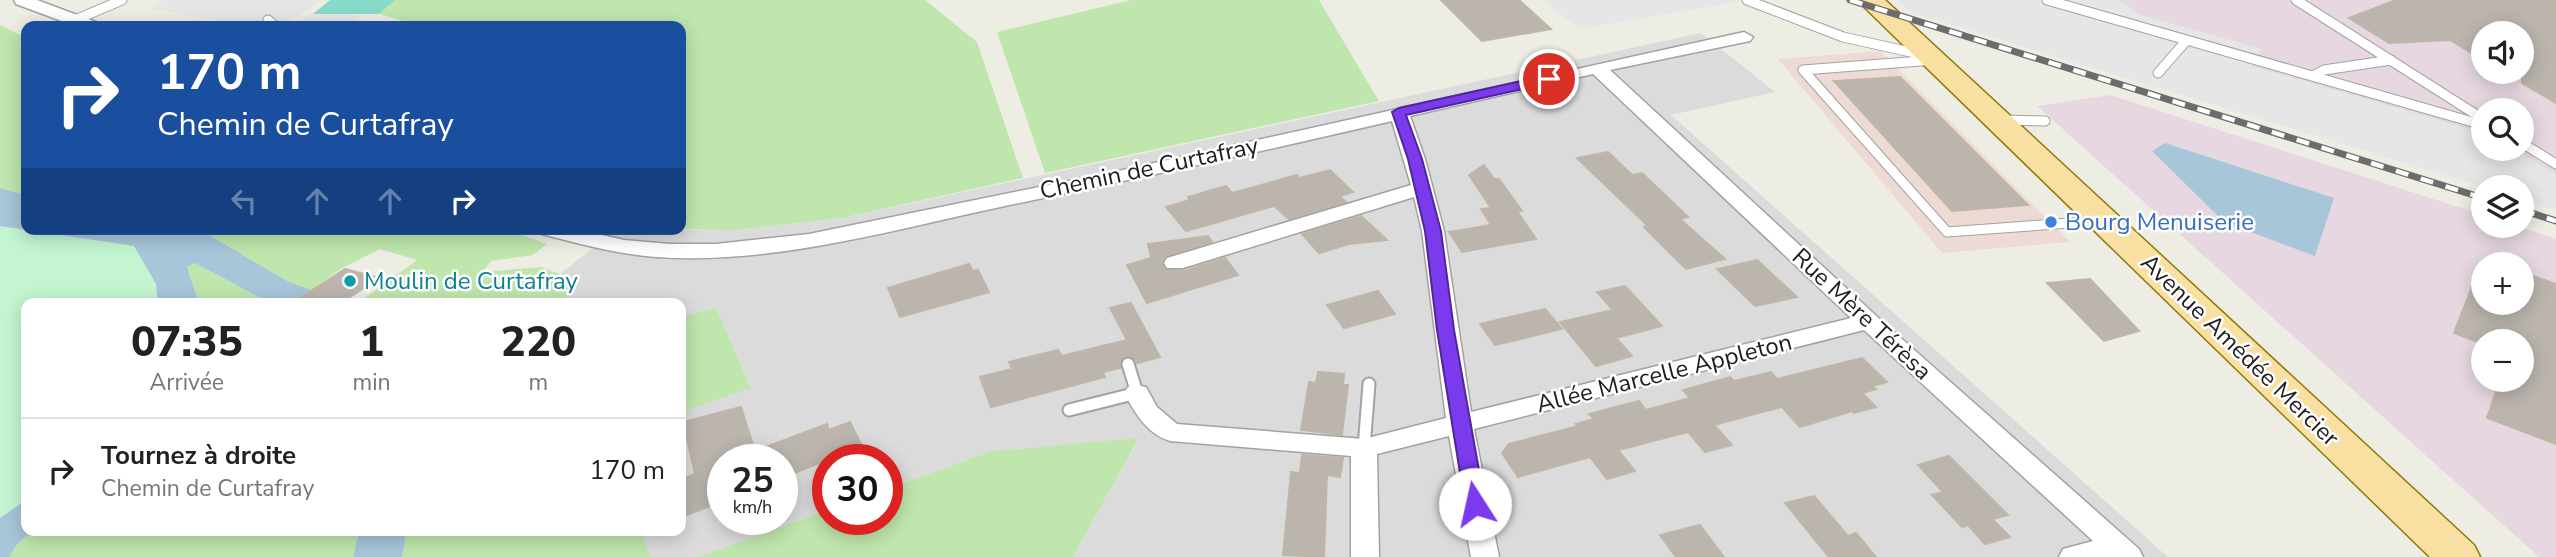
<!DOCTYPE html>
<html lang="fr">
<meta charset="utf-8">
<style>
body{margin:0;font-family:"Nunito Sans",sans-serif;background:#f2f2f2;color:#222;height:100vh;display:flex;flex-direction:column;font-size:26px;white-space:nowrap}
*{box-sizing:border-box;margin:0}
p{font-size:23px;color:#767676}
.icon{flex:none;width:38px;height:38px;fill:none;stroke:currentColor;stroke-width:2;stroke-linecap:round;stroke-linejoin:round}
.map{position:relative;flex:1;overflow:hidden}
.details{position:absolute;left:21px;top:298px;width:665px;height:238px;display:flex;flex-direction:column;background:#fff;border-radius:14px;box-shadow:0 4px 18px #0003}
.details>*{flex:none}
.hud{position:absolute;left:21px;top:21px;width:665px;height:214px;border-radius:14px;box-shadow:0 4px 18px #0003;background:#1a4fa0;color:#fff;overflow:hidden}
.fabs{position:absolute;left:2471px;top:21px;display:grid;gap:14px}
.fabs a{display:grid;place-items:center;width:63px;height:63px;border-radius:50%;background:#fff;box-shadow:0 4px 18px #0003;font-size:35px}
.speed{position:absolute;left:707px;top:444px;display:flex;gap:14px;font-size:35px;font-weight:700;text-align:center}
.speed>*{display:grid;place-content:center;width:91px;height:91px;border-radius:50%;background:#fff;box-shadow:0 4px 18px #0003;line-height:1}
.speed small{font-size:18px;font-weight:400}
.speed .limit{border:10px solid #d22;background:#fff;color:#111}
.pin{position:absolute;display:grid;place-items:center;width:60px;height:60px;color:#fff;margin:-30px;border:4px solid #fff;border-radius:50%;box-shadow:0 2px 7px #0007}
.me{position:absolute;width:77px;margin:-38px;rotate:350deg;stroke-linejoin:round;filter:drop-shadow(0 0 5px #0008)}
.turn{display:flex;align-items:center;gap:24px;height:147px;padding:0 21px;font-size:32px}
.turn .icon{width:91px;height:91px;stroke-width:2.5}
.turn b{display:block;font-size:49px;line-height:60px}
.lanes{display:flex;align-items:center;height:66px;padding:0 21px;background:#0003;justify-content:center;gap:35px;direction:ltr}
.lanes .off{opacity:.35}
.eta{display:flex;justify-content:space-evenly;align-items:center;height:119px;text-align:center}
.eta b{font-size:42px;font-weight:800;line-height:49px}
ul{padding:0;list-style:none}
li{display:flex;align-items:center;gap:21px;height:105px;padding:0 21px;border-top:2px solid #e0e0e0}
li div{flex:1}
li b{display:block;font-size:26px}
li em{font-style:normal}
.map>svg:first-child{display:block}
.residential{fill:#dcdbdb;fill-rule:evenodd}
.commercial{fill:#eedad4}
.industrial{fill:#e7d7e1;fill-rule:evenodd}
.grass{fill:#bfe6ad}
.park{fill:#c3f6d0}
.pitch{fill:#86dac7}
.parking{fill:#e6e6e6}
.water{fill:#a7c6da}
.building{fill:#bbb5ae;stroke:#bfb6a7;stroke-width:2}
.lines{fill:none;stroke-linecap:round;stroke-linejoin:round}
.lane-far1-casing{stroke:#a2a2a2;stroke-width:11}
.lane-casing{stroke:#a2a2a2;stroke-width:15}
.street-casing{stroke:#a2a2a2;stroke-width:3}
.primary-casing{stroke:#907908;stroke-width:3}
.lane-far1{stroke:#fff;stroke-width:9}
.lane{stroke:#fff;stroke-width:11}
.street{fill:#fff;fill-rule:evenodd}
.primary{fill:#f7e0a1;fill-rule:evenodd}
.rail-casing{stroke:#6c6c6c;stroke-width:7}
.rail{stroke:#fff;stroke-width:4.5;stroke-dasharray:13;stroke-linecap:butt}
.route{fill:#7c3aed;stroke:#51269a;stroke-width:2}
.shop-dot{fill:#3f7fe0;stroke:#fff;stroke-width:2.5}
.culture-dot{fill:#0f9aa8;stroke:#fff;stroke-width:2.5}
.labels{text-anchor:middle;stroke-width:5;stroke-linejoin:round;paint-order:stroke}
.street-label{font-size:24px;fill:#1e1e1e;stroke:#fff}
.shop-label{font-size:24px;fill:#366cbe;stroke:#fff;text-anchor:start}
.culture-label{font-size:24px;fill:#0d838f;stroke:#fff;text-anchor:start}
</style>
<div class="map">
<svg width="2556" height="557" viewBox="0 0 2556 557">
<rect width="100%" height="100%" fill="#eeede4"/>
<!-- residential -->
<path class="residential" d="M1701 33 1775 92 1671 115 2168 557H1073L1139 439 992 451 887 489V460H828V510L698 557H650L641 530H681V412L751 387 716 307 681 317V303H569L560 274 617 229 735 230 843 218ZM723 460H782V520H723Z"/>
<!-- commercial -->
<polygon class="commercial" points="1880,51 2070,242 1942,253 1778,59"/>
<!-- industrial -->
<g class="industrial">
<path d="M1898 0H2556V209L2522 199V187H2485L1911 12ZM2483 33H2522V72H2483ZM2483 110H2522V149H2483Z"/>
<path d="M2110 95 2483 215V226H2516L2556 239V557H2539L2037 106ZM2483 264H2522V303H2483ZM2483 341H2522V380H2483Z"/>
</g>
<!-- grass -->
<g class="grass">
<polygon points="395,0 925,0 977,42 1023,178 842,218 735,230 669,229 681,229 681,26 420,26 379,14"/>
<polygon points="1131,0 1319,0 1379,101 1045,173 997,32"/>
<polygon points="0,25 26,38 26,195 0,188"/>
<polygon points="199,229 505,229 547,244 533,255 491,261 483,272 541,267 560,274 569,303 358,303 417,260 380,249 342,268 311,290 287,281"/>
<polygon points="195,263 270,303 199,303 187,267"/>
<polygon points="716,307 751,388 681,412 681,317"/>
<polygon points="1139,438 1073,557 698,557 828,510 828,520 887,520 887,489 992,451"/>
<polygon points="34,530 359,530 353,557 9,557 18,543"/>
<polygon points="407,530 641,530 650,557 402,557"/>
</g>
<!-- park -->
<polygon class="park" points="0,226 134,246 156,284 158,303 26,303 26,500 0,518"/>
<!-- pitch -->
<polygon class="pitch" points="330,0 395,0 379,14 313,14"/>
<!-- parking -->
<g class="parking">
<polygon points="164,0 323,0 282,26 246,26 148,8"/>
<polygon points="1542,0 1748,0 1579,29"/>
<polygon points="1898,0 2119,0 2141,15 2262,49 2251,66 2483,133 2483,149 2514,149 2556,175 2556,209 2522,199 2522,187 2485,187 1911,12"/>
<polygon points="313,14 318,14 363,15 351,24 291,26"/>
</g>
<!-- water -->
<g class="water">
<polygon points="2165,143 2334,198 2315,256 2224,222 2152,151"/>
<polygon points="0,188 26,195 26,229 199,229 287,281 311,290 293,303 270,303 195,263 187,267 199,303 158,303 156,284 134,246 0,226"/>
<polygon points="26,500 26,530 34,530 18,543 9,557 0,557 0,518"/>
<polygon points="359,530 407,530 402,557 353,557"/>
</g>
<!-- building -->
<g class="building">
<polygon points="1441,0 1519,0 1551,29 1482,41"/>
<polygon points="2396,0 2556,0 2556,103 2522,83 2522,33 2483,33 2483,60 2450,40 2389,43 2349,18"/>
<polygon points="1900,77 2028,205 1952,211 1834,81"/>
<polygon points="1608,152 1632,175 1642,173 1688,217 1680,219 1725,259 1686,269 1644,227 1648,226 1577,158"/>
<polygon points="1484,165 1494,179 1499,179 1522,211 1517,211 1536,239 1462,252 1449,232 1491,225 1481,209 1491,208 1469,175"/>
<polygon points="1330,170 1353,192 1340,196 1346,202 1289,219 1274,206 1186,231 1166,207 1190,200 1188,197 1226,186 1232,193 1297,175 1299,178"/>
<polygon points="1361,216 1387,240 1349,244 1319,253 1302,234"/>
<polygon points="1208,236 1212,242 1165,257 1162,262 1165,269 1184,271 1225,258 1238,275 1147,303 1127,265 1151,258 1148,244"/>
<polygon points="1757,260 1797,297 1755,306 1717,269"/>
<polygon points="2482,261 2483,303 2522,303 2522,272 2556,284 2556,444 2487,418 2500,380 2522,380 2522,341 2475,341 2454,333"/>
<polygon points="969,264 973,271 978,270 989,292 900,317 888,288"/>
<polygon points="345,269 379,278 341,303 292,303"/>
<polygon points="2090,279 2139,331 2104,341 2047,283"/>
<polygon points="1625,286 1662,326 1616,338 1632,356 1596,366 1560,322 1613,310 1597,292"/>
<polygon points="1378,291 1395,314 1344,328 1327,305"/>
<polygon points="1131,303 1160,357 1137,363 1133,358 1126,356 1120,362 1120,368 1103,372 1105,377 991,407 980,377 1012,369 1009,362 1058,350 1062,356 1127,340 1110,308"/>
<polygon points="1545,309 1562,329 1495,345 1480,324"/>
<polygon points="1862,358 1887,382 1872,386 1876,389 1862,393 1876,407 1854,413 1852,411 1800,427 1782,407 1762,412 1714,425 1732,445 1705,452 1688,432 1618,450 1635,471 1607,479 1590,457 1518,477 1502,453 1509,444 1578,426 1576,424 1594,419 1589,414 1639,401 1646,410 1690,398 1683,390 1730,377 1734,381 1771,372 1777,379"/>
<polygon points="1318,372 1344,374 1343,385 1348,385 1342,435 1301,430 1309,382 1316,383"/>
<polygon points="741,407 755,451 827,424 829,430 850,422 862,446 782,478 782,460 723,460 723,501 681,517 681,480 695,474 683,422"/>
<polygon points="1302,455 1343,458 1340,477 1327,475 1324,557 1283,555 1291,472 1300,473"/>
<polygon points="1949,456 2008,515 1992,519 2010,537 1985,544 1968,525 1962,527 1932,495 1943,492 1918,465"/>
<polygon points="1814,496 1848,536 1856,533 1876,557 1829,557 1785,503"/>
<polygon points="1700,525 1724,557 1676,557 1660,535"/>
</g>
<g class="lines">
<defs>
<g id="lane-far1">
<polyline points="1747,0 1843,37 1924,55"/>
<polyline points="2047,0 2483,125"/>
<polyline points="2296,0 2483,119"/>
<polyline points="75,20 122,0"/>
<polyline points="268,20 275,26"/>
<polyline points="1934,60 1803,70 1947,232 2097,221"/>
<polyline points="2158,73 2186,41"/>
<polyline points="2313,76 2324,70 2391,60"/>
<polyline points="2003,120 2045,121"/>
<polyline points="2522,143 2556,164"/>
</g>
<g id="lane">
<polyline points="1069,410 1137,393 1128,364"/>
<polyline points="1364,448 1369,384"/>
</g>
<g id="street">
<polygon points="14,0 37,0 96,22 99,26 75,26 16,4"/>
<path d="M1744 32 1753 37 1750 41 1610 70 1885 324 2139 549 2143 557H2059L2063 549 2093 541 1864 330 1474 429 1499 557H1471L1449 436 1377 454 1379 557H1351V456L1170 441C1147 434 1135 413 1124 393L1128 387 1137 385 1146 387 1157 407 1177 424 1364 439 1446 418 1422 231 1414 197 1183 268H1167L1164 263 1167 258 1411 185 1392 121C1264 151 1135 179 1005 206 891 230 774 265 656 257 617 254 580 244 542 234L539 229H575L624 240 670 244H716L809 234 1127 169ZM1593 74 1851 318 1471 412 1444 231 1425 159 1410 116Z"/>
</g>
<polygon id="primary" points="1857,0 1885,0 2474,545 2480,557 2430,557"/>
</defs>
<!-- lane-far1 casing -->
<use href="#lane-far1" class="lane-far1-casing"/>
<!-- lane casing -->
<use href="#lane" class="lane-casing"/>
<!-- street casing -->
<use href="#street" class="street-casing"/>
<!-- primary casing -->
<use href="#primary" class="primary-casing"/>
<!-- lane-far1 -->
<use href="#lane-far1" class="lane-far1"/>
<!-- lane -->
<use href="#lane" class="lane"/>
<!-- street -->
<use href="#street" class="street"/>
<!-- primary -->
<use href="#primary" class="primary"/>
<defs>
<g id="rail">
<polyline points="1850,0 2483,198"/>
<polyline points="2522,210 2556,221"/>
</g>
</defs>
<!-- rail casing -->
<use href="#rail" class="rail-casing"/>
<!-- rail -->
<use href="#rail" class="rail"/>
</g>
<!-- route -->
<polygon class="route" points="1549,75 1556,79 1554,82 1406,115 1422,159 1441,231 1454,330 1485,504 1482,509 1468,509 1465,504 1437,330 1425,231 1408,159 1392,112 1399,108"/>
<!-- markers -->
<circle class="shop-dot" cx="2051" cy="222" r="7"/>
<circle class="culture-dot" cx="350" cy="281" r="7"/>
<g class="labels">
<!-- street labels -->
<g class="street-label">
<text transform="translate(1149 168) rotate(-12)" y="8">Chemin de Curtafray</text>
<text transform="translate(1862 314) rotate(43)" y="8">Rue Mère Térèsa</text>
<text transform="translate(2240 350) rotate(44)" y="8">Avenue Amédée Mercier</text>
<text transform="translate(1664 373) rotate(-14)" y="8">Allée Marcelle Appleton</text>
</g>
<!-- shop labels -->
<g class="shop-label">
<text x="2065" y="230">Bourg Menuiserie</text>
</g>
<!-- culture labels -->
<g class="culture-label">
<text x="364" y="289">Moulin de Curtafray</text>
</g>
</g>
</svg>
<div class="fabs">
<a><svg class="icon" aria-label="sound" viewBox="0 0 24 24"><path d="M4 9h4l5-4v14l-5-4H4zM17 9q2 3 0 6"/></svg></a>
<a><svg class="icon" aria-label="search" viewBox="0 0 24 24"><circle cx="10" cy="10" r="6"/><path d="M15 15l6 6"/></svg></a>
<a><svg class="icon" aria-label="layers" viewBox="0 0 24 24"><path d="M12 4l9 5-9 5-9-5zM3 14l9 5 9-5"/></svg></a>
<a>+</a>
<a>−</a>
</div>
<div class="speed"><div>25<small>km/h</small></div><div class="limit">30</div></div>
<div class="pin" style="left:1549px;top:79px;background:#d93025"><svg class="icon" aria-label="arrive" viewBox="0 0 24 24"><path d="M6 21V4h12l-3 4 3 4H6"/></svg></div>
<svg class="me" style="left:1475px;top:504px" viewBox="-20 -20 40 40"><circle r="19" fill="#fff"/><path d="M0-13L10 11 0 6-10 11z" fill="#7c3aed"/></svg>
<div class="hud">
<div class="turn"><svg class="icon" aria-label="right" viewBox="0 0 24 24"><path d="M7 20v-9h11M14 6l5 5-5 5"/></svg><div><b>170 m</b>Chemin de Curtafray</div></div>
<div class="lanes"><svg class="icon off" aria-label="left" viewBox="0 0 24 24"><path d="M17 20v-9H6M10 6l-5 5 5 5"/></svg><svg class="icon off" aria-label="ahead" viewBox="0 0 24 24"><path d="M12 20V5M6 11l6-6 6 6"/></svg><svg class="icon off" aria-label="ahead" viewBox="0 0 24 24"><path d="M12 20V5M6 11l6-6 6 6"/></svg><svg class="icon" aria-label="right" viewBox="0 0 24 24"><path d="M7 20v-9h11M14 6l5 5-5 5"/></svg></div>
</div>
<section class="details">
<div class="eta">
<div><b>07:35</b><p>Arrivée</p></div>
<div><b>1</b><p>min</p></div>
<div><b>220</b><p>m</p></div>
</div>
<ul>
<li><svg class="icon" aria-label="right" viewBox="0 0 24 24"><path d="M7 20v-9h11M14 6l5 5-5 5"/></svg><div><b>Tournez à droite</b><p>Chemin de Curtafray</p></div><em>170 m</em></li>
</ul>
</section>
</div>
